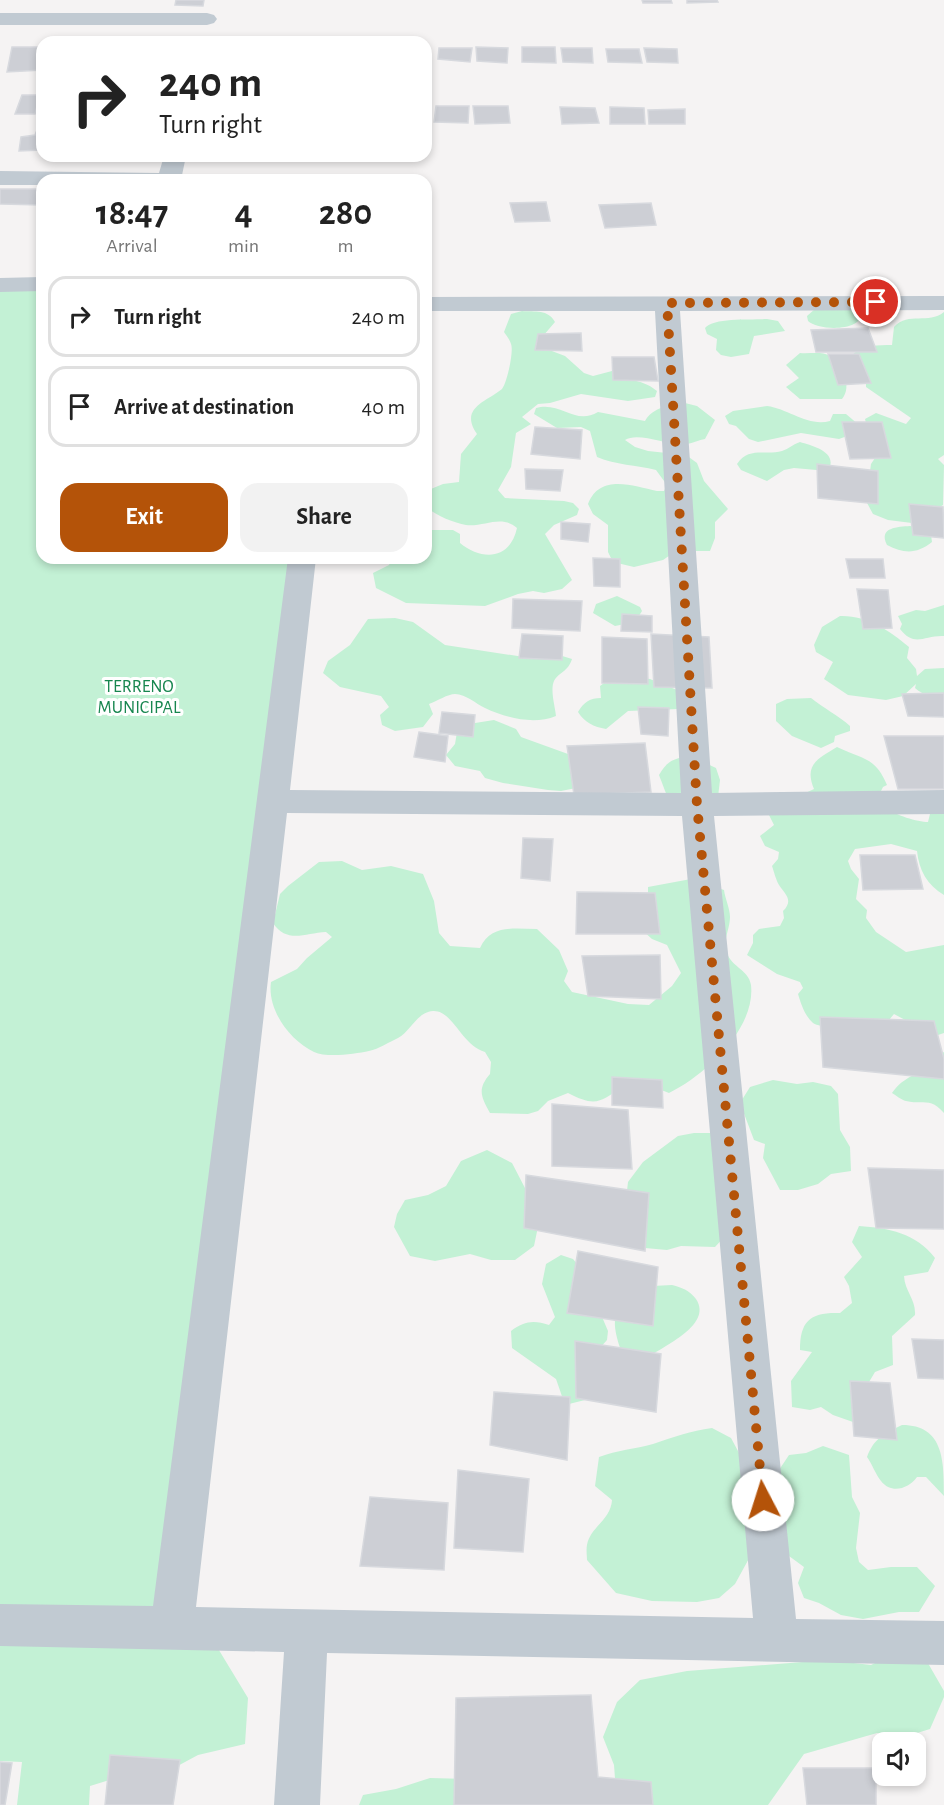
<!DOCTYPE html>
<style>
body{margin:0;font-family:"Alegreya Sans",sans-serif;background:#f2f2f2;color:#222;height:100vh;display:flex;flex-direction:column;font-size:22px;white-space:nowrap}
*{box-sizing:border-box;margin:0}
p{font-size:20px;color:#767676}
.icon{flex:none;width:33px;height:33px;fill:none;stroke:currentColor;stroke-width:2;stroke-linecap:round;stroke-linejoin:round}
.map{position:relative;flex:1;overflow:hidden}
.sheet{position:absolute;left:36px;top:174px;width:396px;height:390px;display:flex;flex-direction:column;background:#fff;border-radius:18px;box-shadow:0 3px 9px #0003}
.sheet>*{flex:none}
.banner{position:absolute;left:36px;top:36px;width:396px;height:126px;border-radius:18px;box-shadow:0 3px 9px #0003;background:#fff;color:#222;overflow:hidden}
.tools{position:absolute;left:872px;top:1732px;display:grid;gap:12px}
.tools a{display:grid;place-items:center;width:54px;height:54px;border-radius:12px;background:#fff;box-shadow:0 3px 9px #0003;font-size:30px}
.pin{position:absolute;display:grid;place-items:center;width:51px;height:51px;color:#fff;margin:-26px;border:3px solid #fff;border-radius:50%;box-shadow:0 2px 6px #0007}
.me{position:absolute;width:66px;margin:-33px;rotate:355deg;stroke-linejoin:round;filter:drop-shadow(0 0 4px #0008)}
.turn{display:flex;align-items:center;gap:21px;height:126px;padding:0 24px;font-size:27px}
.turn .icon{width:78px;height:78px;stroke-width:2.5}
.turn b{display:block;font-size:42px;line-height:51px}
.eta{display:flex;justify-content:space-evenly;align-items:center;height:102px;text-align:center}
.eta b{font-size:36px;font-weight:600;line-height:42px}
.cta{display:flex;gap:12px;margin-top:auto;padding:12px 24px}
.cta a{flex:1;height:69px;border-radius:18px;background:#b45309;color:#fff;font-size:24px;font-weight:600;line-height:69px;text-align:center}
.cta a+a{background:#f2f2f2;color:#222}
ul{padding:0;list-style:none}
li{display:flex;align-items:center;gap:18px;height:81px;margin:0 12px 9px;padding:0 12px;border:3px solid #e0e0e0;border-radius:18px}
li div{flex:1}
li b{display:block;font-size:22px}
li em{font-style:normal}
.map>svg:first-child{display:block}
.green{fill:#c3f1d5}
.building{fill:#cdcfd5;stroke:#d7d9de;stroke-width:1.5}
.lines{fill:none;stroke-linecap:round;stroke-linejoin:round}
.minor{fill:#c1cad2;fill-rule:evenodd}
.route{stroke:#b45309;stroke-width:10;stroke-dasharray:0 18}
.labels{text-anchor:middle;stroke-width:6;stroke-linejoin:round;paint-order:stroke}
.park-label{font-size:18px;fill:#17864f;stroke:#fff}
</style>
<div class="map">
<svg width="944" height="1805" viewBox="0 0 944 1805">
<rect width="100%" height="100%" fill="#f5f3f3"/>
<!-- green -->
<g class="green">
<polygon points="42,284 42,558 293,558 172,1627 211,1637 248,1698 245,1744 198,1755 172,1769 145,1769 90,1786 89,1805 17,1805 22,1762 0,1761 0,285"/>
<path d="M851 308 861 311C865 332 818 331 808 321L807 316 815 309Z"/>
<path d="M522 311C535 312 548 309 555 322L543 336 544 348 565 356 584 373 593 376 612 371C625 384 639 376 657 391L655 397 628 401 581 394 550 403 538 404 522 417 531 424 516 433 511 467 498 490 505 498 564 501 573 503 579 509 577 515 554 525 545 534 572 580 562 589 544 593 533 591 518 594 485 606 406 603 376 588 373 573 389 565 392 558H426V530H453L460 534V543C482 561 510 560 517 528 501 514 485 527 466 525 454 523 435 515 426 507V491L443 484 459 482 461 454 477 434C459 408 486 402 502 389 507 383 514 351 511 344 510 340 506 335 504 332L511 314Z"/>
<path d="M944 312V455L938 459 944 465 943 505 912 523 888 520 873 514 866 501 871 464 875 458 865 419 876 413 906 424 911 418 866 387V379L852 355C862 345 879 345 892 345L894 327C909 311 928 325 944 312Z"/>
<path d="M767 319 778 321 785 331 754 336 749 354 731 357 721 355 716 350 717 339 707 334 705 328C714 317 751 320 767 319Z"/>
<path d="M800 353C810 354 822 351 830 356 842 365 853 386 842 399H800L786 387 799 378 786 365Z"/>
<path d="M685 403 697 406 715 420 705 439C699 440 693 443 687 444 670 447 639 431 625 440L635 447 648 451 686 455 697 463 704 481 728 509 715 522V538L710 551H676L663 560 634 567 613 562 608 552V525L593 514 588 504C600 473 633 486 657 491H664L667 485 656 470C636 465 616 465 597 457L590 431 581 427 557 428 534 414 536 408C561 401 575 426 598 412L645 421C652 408 671 404 685 403Z"/>
<path d="M767 406C789 409 808 427 830 421L833 414H846L859 425 850 435 839 439 801 433 758 442 749 439 736 426 729 424 725 416 733 411Z"/>
<path d="M800 442C813 446 839 452 828 471L794 468 784 470 767 481 741 470 737 464C749 446 766 456 782 451 789 449 793 444 800 442Z"/>
<path d="M910 526 924 529 931 535 932 542C917 554 904 554 887 545 878 527 898 527 910 526Z"/>
<polygon points="617,596 640,607 642,611 635,622 615,626 593,613 596,604"/>
<path d="M944 605V636C924 635 915 648 900 629L902 624 898 616 916 610 925 611Z"/>
<path d="M840 616C866 615 889 630 909 647L907 658 916 669 917 676 925 669 944 668V699C933 697 924 696 915 688L916 684 903 696 886 700 848 695 824 679 833 662 816 652 814 645 822 627Z"/>
<path d="M395 618 413 622 445 645 537 659 559 655 572 659C568 672 559 672 554 681 550 690 555 706 556 716 534 725 506 718 485 708 476 704 466 694 455 694 448 694 437 701 429 704L433 714 423 727 395 731 382 725 380 715 389 707 381 696 340 687 323 673 328 661 350 645 368 619Z"/>
<path d="M641 678 650 679 677 690 678 709 628 711 606 729C594 727 584 722 578 712 584 702 590 698 601 698L600 686 607 681Z"/>
<path d="M811 698C823 708 838 715 850 726V731L835 736 834 742 821 748 792 736 776 721V704L787 699Z"/>
<polygon points="494,720 516,729 521,737 568,754 582,766 586,786 561,791 548,790 503,783 485,778 480,771 455,766 446,755 455,744 457,732 475,723"/>
<path d="M837 747C861 759 875 756 887 785L883 787 879 795C882 799 884 804 887 808 894 815 918 822 928 822L930 814 944 808V895C927 885 919 870 917 851L891 844 855 849 848 861 851 869 859 879 856 899 867 910 866 918 876 932 906 952 944 945V1033L935 1036 894 1014 889 1020C875 1021 824 1031 813 1023 805 1016 801 1004 798 994L803 988 800 982 777 974 747 955 753 943V935L759 929 780 926 784 918 783 911C794 900 785 894 779 885 776 880 774 872 772 866L778 859 779 852 765 846 760 836 774 825 767 811 814 789C804 765 817 759 837 747Z"/>
<path d="M690 756 716 768 720 780 718 797 667 796 659 775C667 761 674 758 690 756Z"/>
<path d="M342 861 362 870 391 866 423 874 434 901 439 933 450 946 480 948C491 924 514 929 537 929L559 950 568 971 564 981 572 992 628 1004 649 1005 672 986 681 973 667 945 652 939 642 930 648 906V887L691 879 724 890C725 898 730 909 730 917 730 928 724 937 726 949 728 966 749 969 751 985 756 1029 704 1076 669 1093L651 1086 623 1085C601 1103 595 1107 568 1093L548 1101 538 1111 528 1114 490 1113C481 1097 477 1089 490 1074L491 1062 485 1052C461 1045 453 1010 433 1011 417 1012 411 1031 398 1038 389 1042 379 1049 369 1051 355 1054 327 1058 314 1052 289 1040 267 1009 271 982L297 969 307 958 332 937 326 932C305 933 287 944 273 923L280 894 288 886 319 862Z"/>
<path d="M944 1052V1113C930 1097 923 1105 906 1101 901 1100 896 1095 892 1093 900 1081 909 1078 920 1071 928 1066 935 1057 944 1052Z"/>
<polygon points="773,1080 797,1084 813,1082 831,1086 838,1094 840,1130 850,1147 851,1171 831,1174 818,1184 798,1190 780,1190 763,1158 765,1144 754,1140 740,1103 750,1087"/>
<polygon points="694,1133 716,1133 726,1235 715,1247 681,1246 667,1250 645,1248 624,1217 628,1182 643,1162 678,1136"/>
<polygon points="487,1150 512,1163 540,1217 534,1246 515,1260 491,1260 470,1254 435,1261 410,1256 394,1227 397,1214 405,1200 428,1195 446,1186 461,1161"/>
<path d="M859 1226C889 1228 916 1233 935 1258L928 1272 904 1276C905 1292 916 1299 915 1315L892 1336 893 1365 875 1372 863 1392 853 1422 833 1415 821 1407 810 1410 792 1407 791 1381 812 1352 800 1350C800 1320 811 1312 840 1313L852 1303 849 1286 844 1277 862 1257 852 1242Z"/>
<path d="M561 1255 573 1259 582 1270 608 1331 607 1340 598 1350 585 1400 569 1404 564 1402 556 1379 512 1348 511 1331C524 1321 534 1320 549 1325L555 1317 542 1284 546 1264Z"/>
<path d="M672 1285C683 1288 689 1290 696 1299 714 1326 659 1348 642 1361L620 1348C610 1316 615 1312 633 1287Z"/>
<path d="M902 1425C944 1425 944 1461 944 1496L926 1477H917C909 1488 892 1495 881 1481 876 1475 872 1464 867 1457 874 1438 885 1433 902 1425Z"/>
<path d="M712 1428 731 1438 745 1464 752 1553 735 1584 719 1598 697 1602 652 1601 616 1593 587 1560C587 1556 586 1550 587 1545 590 1527 611 1520 612 1500L595 1486 599 1457C617 1450 635 1449 653 1444 673 1437 691 1431 712 1428Z"/>
<polygon points="823,1446 849,1455 852,1497 860,1513 856,1548 859,1562 868,1570 891,1567 917,1567 935,1586 919,1612 899,1612 863,1619 841,1615 819,1603 804,1598 798,1583 804,1567 789,1556 775,1476 789,1455 806,1453"/>
<polygon points="898,1652 925,1658 944,1691 944,1697 930,1729 901,1738 877,1733 804,1754 768,1805 617,1805 614,1765 603,1737 617,1702 640,1680 687,1671 828,1660 871,1665"/>
<polygon points="430,1778 468,1779 491,1805 359,1805 363,1795 396,1789"/>
</g>
<!-- building -->
<g class="building">
<polygon points="176,0 204,0 203,6 175,5"/>
<polygon points="642,0 671,0 672,3 643,3"/>
<polygon points="687,0 717,0 718,2 687,3"/>
<polygon points="12,47 42,47 42,70 7,72"/>
<polygon points="476,47 508,48 507,63 477,61"/>
<polygon points="522,47 555,47 556,63 522,62"/>
<polygon points="439,48 472,48 470,62 438,59"/>
<polygon points="561,48 592,48 593,63 563,62"/>
<polygon points="644,48 677,49 678,63 647,62"/>
<polygon points="606,49 639,49 642,63 608,62"/>
<polygon points="22,95 40,95 35,114 15,114"/>
<polygon points="436,106 469,106 468,123 434,122"/>
<polygon points="473,106 508,106 510,123 475,124"/>
<polygon points="560,107 595,108 599,123 562,124"/>
<polygon points="610,107 644,108 645,124 610,124"/>
<polygon points="685,109 685,124 649,124 648,110"/>
<polygon points="42,124 42,150 19,151 21,137 35,135 39,125"/>
<polygon points="0,189 42,189 42,205 0,204"/>
<polygon points="546,202 550,221 515,222 510,203"/>
<polygon points="651,203 656,225 605,228 599,205"/>
<polygon points="868,328 877,352 816,352 811,330"/>
<polygon points="581,333 582,351 535,350 538,334"/>
<polygon points="828,354 859,354 871,383 838,385"/>
<polygon points="612,357 654,357 658,381 613,380"/>
<polygon points="842,422 882,422 891,458 850,459"/>
<polygon points="535,427 582,430 580,459 531,454"/>
<polygon points="817,464 878,471 878,504 818,498"/>
<polygon points="525,469 563,470 560,491 526,489"/>
<polygon points="909,504 943,507 944,538 913,535"/>
<polygon points="561,522 590,524 588,542 561,539"/>
<polygon points="593,558 620,559 620,587 594,586"/>
<polygon points="846,559 883,559 885,578 850,578"/>
<polygon points="857,589 888,590 892,628 863,629"/>
<polygon points="513,599 582,601 580,631 512,628"/>
<polygon points="622,614 652,616 652,632 621,631"/>
<polygon points="522,634 563,636 562,660 519,658"/>
<polygon points="651,634 709,637 712,688 654,687"/>
<polygon points="602,637 647,639 648,684 602,683"/>
<polygon points="944,693 944,717 908,716 902,694"/>
<polygon points="638,707 669,708 668,736 641,734"/>
<polygon points="442,712 475,715 473,737 439,733"/>
<polygon points="419,732 448,736 445,762 414,757"/>
<polygon points="884,736 944,736 944,789 898,789"/>
<polygon points="645,743 651,792 574,795 567,746"/>
<polygon points="523,838 553,839 550,881 521,878"/>
<polygon points="860,855 915,855 923,889 863,890"/>
<polygon points="577,892 655,893 660,934 576,934"/>
<polygon points="660,955 661,999 588,996 582,956"/>
<polygon points="820,1017 934,1021 944,1059 944,1079 823,1067"/>
<polygon points="612,1077 662,1080 663,1108 612,1105"/>
<polygon points="552,1104 628,1110 632,1169 552,1166"/>
<polygon points="868,1168 944,1170 944,1229 876,1228"/>
<polygon points="526,1175 649,1193 645,1251 524,1228"/>
<polygon points="578,1251 658,1267 653,1326 567,1313"/>
<polygon points="912,1339 944,1340 944,1379 918,1378"/>
<polygon points="575,1341 661,1354 656,1412 576,1398"/>
<polygon points="850,1381 890,1383 897,1440 854,1436"/>
<polygon points="494,1392 570,1397 567,1460 490,1445"/>
<polygon points="458,1470 529,1479 523,1552 454,1548"/>
<polygon points="370,1497 448,1503 444,1570 360,1566"/>
<polygon points="591,1695 598,1777 651,1782 653,1805 454,1805 456,1698"/>
<polygon points="110,1755 180,1760 173,1805 105,1805"/>
<polygon points="0,1762 12,1763 5,1805 0,1805"/>
<polygon points="803,1768 876,1768 876,1805 807,1805"/>
</g>
<g class="lines">
<!-- minor -->
<g class="minor">
<polygon points="0,13 207,13 214,15 217,19 214,23 207,25 0,25"/>
<polygon points="164,156 186,156 181,180 42,180 42,185 0,185 0,171 159,173"/>
<polygon points="42,277 42,291 0,292 0,278"/>
<path d="M944 296V310L680 311 712 793 944 790V814L714 816 796 1619 944 1621V1665L327 1653 320 1805H274L284 1652 0 1646V1604L153 1606 288 558H316L290 790 681 793 655 311H426V297ZM287 813 682 816 753 1618 196 1607Z"/>
</g>
</g>
<g class="lines">
<!-- route -->
<polyline class="route" points="763,1500 697,805 667,303 876,302"/>
</g>
<g class="labels">
<!-- park labels -->
<g class="park-label">
<text x="139" y="692">TERRENO<tspan x="139" dy="21">MUNICIPAL</tspan></text>
</g>
</g>
</svg>
<div class="tools">
<a><svg class="icon" aria-label="sound" viewBox="0 0 24 24"><path d="M4 9h4l5-4v14l-5-4H4zM17 9q2 3 0 6"/></svg></a>
</div>
<div class="pin" style="left:876px;top:302px;background:#d93025"><svg class="icon" aria-label="arrive" viewBox="0 0 24 24"><path d="M6 21V4h12l-3 4 3 4H6"/></svg></div>
<svg class="me" style="left:763px;top:1500px" viewBox="-20 -20 40 40"><circle r="19" fill="#fff"/><path d="M0-13L10 11 0 6-10 11z" fill="#b45309"/></svg>
<div class="banner">
<div class="turn"><svg class="icon" aria-label="right" viewBox="0 0 24 24"><path d="M7 20v-9h11M14 6l5 5-5 5"/></svg><div><b>240 m</b>Turn right</div></div>
</div>
<section class="sheet">
<div class="eta">
<div><b>18:47</b><p>Arrival</p></div>
<div><b>4</b><p>min</p></div>
<div><b>280</b><p>m</p></div>
</div>
<ul>
<li><svg class="icon" aria-label="right" viewBox="0 0 24 24"><path d="M7 20v-9h11M14 6l5 5-5 5"/></svg><div><b>Turn right</b></div><em>240 m</em></li>
<li><svg class="icon" aria-label="arrive" viewBox="0 0 24 24"><path d="M6 21V4h12l-3 4 3 4H6"/></svg><div><b>Arrive at destination</b></div><em>40 m</em></li>
</ul>
<div class="cta"><a>Exit</a><a>Share</a></div>
</section>
</div>
